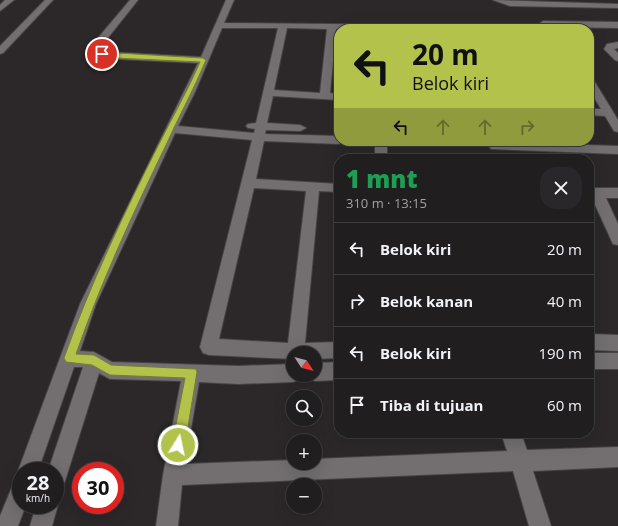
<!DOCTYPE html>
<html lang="id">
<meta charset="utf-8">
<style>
body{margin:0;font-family:"Open Sans",sans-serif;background:#292729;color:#f1f3f6;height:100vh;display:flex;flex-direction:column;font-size:15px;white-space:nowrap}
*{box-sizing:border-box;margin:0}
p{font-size:13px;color:#a2a2a5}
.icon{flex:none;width:22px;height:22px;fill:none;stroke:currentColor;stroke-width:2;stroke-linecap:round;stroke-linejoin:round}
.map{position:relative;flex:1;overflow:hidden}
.details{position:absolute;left:334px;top:154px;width:260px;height:284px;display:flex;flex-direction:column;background:#211e20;border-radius:16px;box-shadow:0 4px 16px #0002,0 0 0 1px #3e3c3e}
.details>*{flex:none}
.guide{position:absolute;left:334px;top:24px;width:260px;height:122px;border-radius:16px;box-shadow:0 4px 16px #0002,0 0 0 1px #3e3c3e;background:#b3c24b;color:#111;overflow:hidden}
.needle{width:26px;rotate:126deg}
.fabs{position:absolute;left:286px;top:346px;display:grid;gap:8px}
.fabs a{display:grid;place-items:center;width:36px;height:36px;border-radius:50%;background:#211e20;box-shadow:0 4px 16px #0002,0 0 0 1px #3e3c3e;font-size:20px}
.speed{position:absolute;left:12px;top:462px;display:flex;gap:8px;font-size:20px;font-weight:700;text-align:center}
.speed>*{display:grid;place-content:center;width:52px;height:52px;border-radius:50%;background:#211e20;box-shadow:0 4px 16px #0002,0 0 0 1px #3e3c3e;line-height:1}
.speed small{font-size:10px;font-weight:400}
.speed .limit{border:6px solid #d22;background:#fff;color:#111}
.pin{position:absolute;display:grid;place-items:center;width:34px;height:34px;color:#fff;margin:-17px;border:2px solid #fff;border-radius:50%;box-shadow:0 1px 4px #0007}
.me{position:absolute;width:44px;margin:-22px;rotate:10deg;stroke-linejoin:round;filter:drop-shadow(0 0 3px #0008)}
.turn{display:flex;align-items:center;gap:14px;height:84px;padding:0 12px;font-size:18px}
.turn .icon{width:52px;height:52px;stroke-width:2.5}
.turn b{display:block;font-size:28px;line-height:34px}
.lanes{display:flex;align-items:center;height:38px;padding:0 12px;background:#0003;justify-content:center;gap:20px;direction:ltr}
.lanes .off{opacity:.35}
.round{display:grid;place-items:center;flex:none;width:42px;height:42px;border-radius:16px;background:#292729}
.overview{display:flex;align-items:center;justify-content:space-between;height:68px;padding:0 12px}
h1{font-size:24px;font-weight:800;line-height:30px;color:#1e9e55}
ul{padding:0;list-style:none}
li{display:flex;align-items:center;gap:12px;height:52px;padding:0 12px;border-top:1px solid #3e3c3e}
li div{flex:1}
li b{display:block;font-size:15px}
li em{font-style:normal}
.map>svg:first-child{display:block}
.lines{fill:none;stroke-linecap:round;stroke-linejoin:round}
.street-casing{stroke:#464345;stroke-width:2}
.street{fill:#736f71;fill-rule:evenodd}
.route{fill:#b3c24b;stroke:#747e31}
</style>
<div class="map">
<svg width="618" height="526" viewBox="0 0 618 526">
<rect width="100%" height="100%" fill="#2c282a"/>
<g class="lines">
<defs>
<g id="street">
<polygon points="5,0 14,0 0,11 0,5"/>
<polygon points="45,0 53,0 3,53 0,54 0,46"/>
<path d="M130 0H138L103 44 106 52 201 57 226 0H234L224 23 542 26 539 24 543 21 618 22V28L555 27 558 29H336L330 93 339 94V100L273 96 267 123 300 125 306 128 300 131 266 130 265 134 339 136V141H344L339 144 264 141 256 179 339 184V192L319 191 305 343 339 342V358L315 359V353H293V359L209 355 203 353 200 347 252 140 175 133 96 304 80 351 94 352 112 362 238 366 293 364V375H301L299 379 293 382 238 384 199 382 185 464 293 460V463H315V459L507 451 501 433H521L527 450 618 447V467L533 471 551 526H529L513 471 182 485 178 526H156L163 475 181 381 110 379 99 373 65 481 62 488 55 491V471H48L83 367H74L38 471H21V505H26L18 526H0V516L14 482 21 478 18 471 80 304 198 63 116 59 99 56 93 44ZM222 28H278L256 123 248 124 246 126 248 128 255 129 254 133 178 126 195 92ZM287 28 327 29 320 93 274 90ZM254 188 306 191 288 343 219 339Z"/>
<polygon points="493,0 618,4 618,8 510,6"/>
<polygon points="618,42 618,48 614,49 618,53 618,61 615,60 604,49 607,44"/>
<polygon points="589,78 593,79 618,120 618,132 614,131 605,116 589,115 589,109 601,109 589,89"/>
<rect x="375" y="141" width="12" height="18"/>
<polygon points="495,142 618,146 618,154 491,149 489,146"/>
<polygon points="589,188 618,188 618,198 606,198 618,224 618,245 613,244 592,198 589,198"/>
<polygon points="589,334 618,335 618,351 589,350"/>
<rect x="589" y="353" width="29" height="16"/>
<polygon points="339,362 339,380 315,381 309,378 307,375 315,375 315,363"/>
<polygon points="55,498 58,505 52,526 30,526 36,505 55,505"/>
</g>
</defs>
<!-- street casing -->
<use href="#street" class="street-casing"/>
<!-- street -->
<use href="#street" class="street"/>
</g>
<!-- route -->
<path class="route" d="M100 52 203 58 206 60C194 89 179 116 166 145 133 213 101 282 76 354L94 355 111 365 196 369 197 372 185 445 183 450 178 451 174 450 172 445 185 378 110 375 92 365 66 362 64 358C90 285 124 213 159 144 173 116 188 90 200 62L116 58 100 55Z"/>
</svg>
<div class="fabs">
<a><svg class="needle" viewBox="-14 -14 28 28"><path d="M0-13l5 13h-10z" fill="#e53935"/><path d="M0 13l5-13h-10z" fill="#a2a2a5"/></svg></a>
<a><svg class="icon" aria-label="search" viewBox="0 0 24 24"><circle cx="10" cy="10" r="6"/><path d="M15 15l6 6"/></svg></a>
<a>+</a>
<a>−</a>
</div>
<div class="speed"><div>28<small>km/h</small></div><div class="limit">30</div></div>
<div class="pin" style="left:102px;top:54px;background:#d93025"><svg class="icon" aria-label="arrive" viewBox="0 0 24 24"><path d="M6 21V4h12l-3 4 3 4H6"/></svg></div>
<svg class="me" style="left:178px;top:445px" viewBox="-20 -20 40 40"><circle r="17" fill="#b3c24b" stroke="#fff" stroke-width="3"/><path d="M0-11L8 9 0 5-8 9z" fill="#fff"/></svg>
<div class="guide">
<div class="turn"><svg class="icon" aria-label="left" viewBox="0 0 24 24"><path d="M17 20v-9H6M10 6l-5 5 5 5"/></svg><div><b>20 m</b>Belok kiri</div></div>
<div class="lanes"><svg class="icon" aria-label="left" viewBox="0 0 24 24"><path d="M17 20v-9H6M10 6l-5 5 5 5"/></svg><svg class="icon off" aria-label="ahead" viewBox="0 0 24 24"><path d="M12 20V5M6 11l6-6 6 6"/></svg><svg class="icon off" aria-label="ahead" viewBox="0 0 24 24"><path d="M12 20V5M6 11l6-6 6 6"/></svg><svg class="icon off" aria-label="right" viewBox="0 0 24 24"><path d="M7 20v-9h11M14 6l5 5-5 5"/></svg></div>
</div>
<section class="details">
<div class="overview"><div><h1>1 mnt</h1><p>310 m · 13:15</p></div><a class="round"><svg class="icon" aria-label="close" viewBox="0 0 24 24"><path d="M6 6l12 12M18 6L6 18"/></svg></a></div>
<ul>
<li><svg class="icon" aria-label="left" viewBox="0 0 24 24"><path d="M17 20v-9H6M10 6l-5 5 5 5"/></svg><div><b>Belok kiri</b></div><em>20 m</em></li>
<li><svg class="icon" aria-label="right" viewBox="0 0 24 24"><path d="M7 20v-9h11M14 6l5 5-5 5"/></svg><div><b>Belok kanan</b></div><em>40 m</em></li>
<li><svg class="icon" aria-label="left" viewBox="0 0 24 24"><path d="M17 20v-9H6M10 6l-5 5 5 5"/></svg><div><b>Belok kiri</b></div><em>190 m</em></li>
<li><svg class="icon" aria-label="arrive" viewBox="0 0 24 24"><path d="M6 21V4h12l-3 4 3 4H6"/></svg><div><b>Tiba di tujuan</b></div><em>60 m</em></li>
</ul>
</section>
</div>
